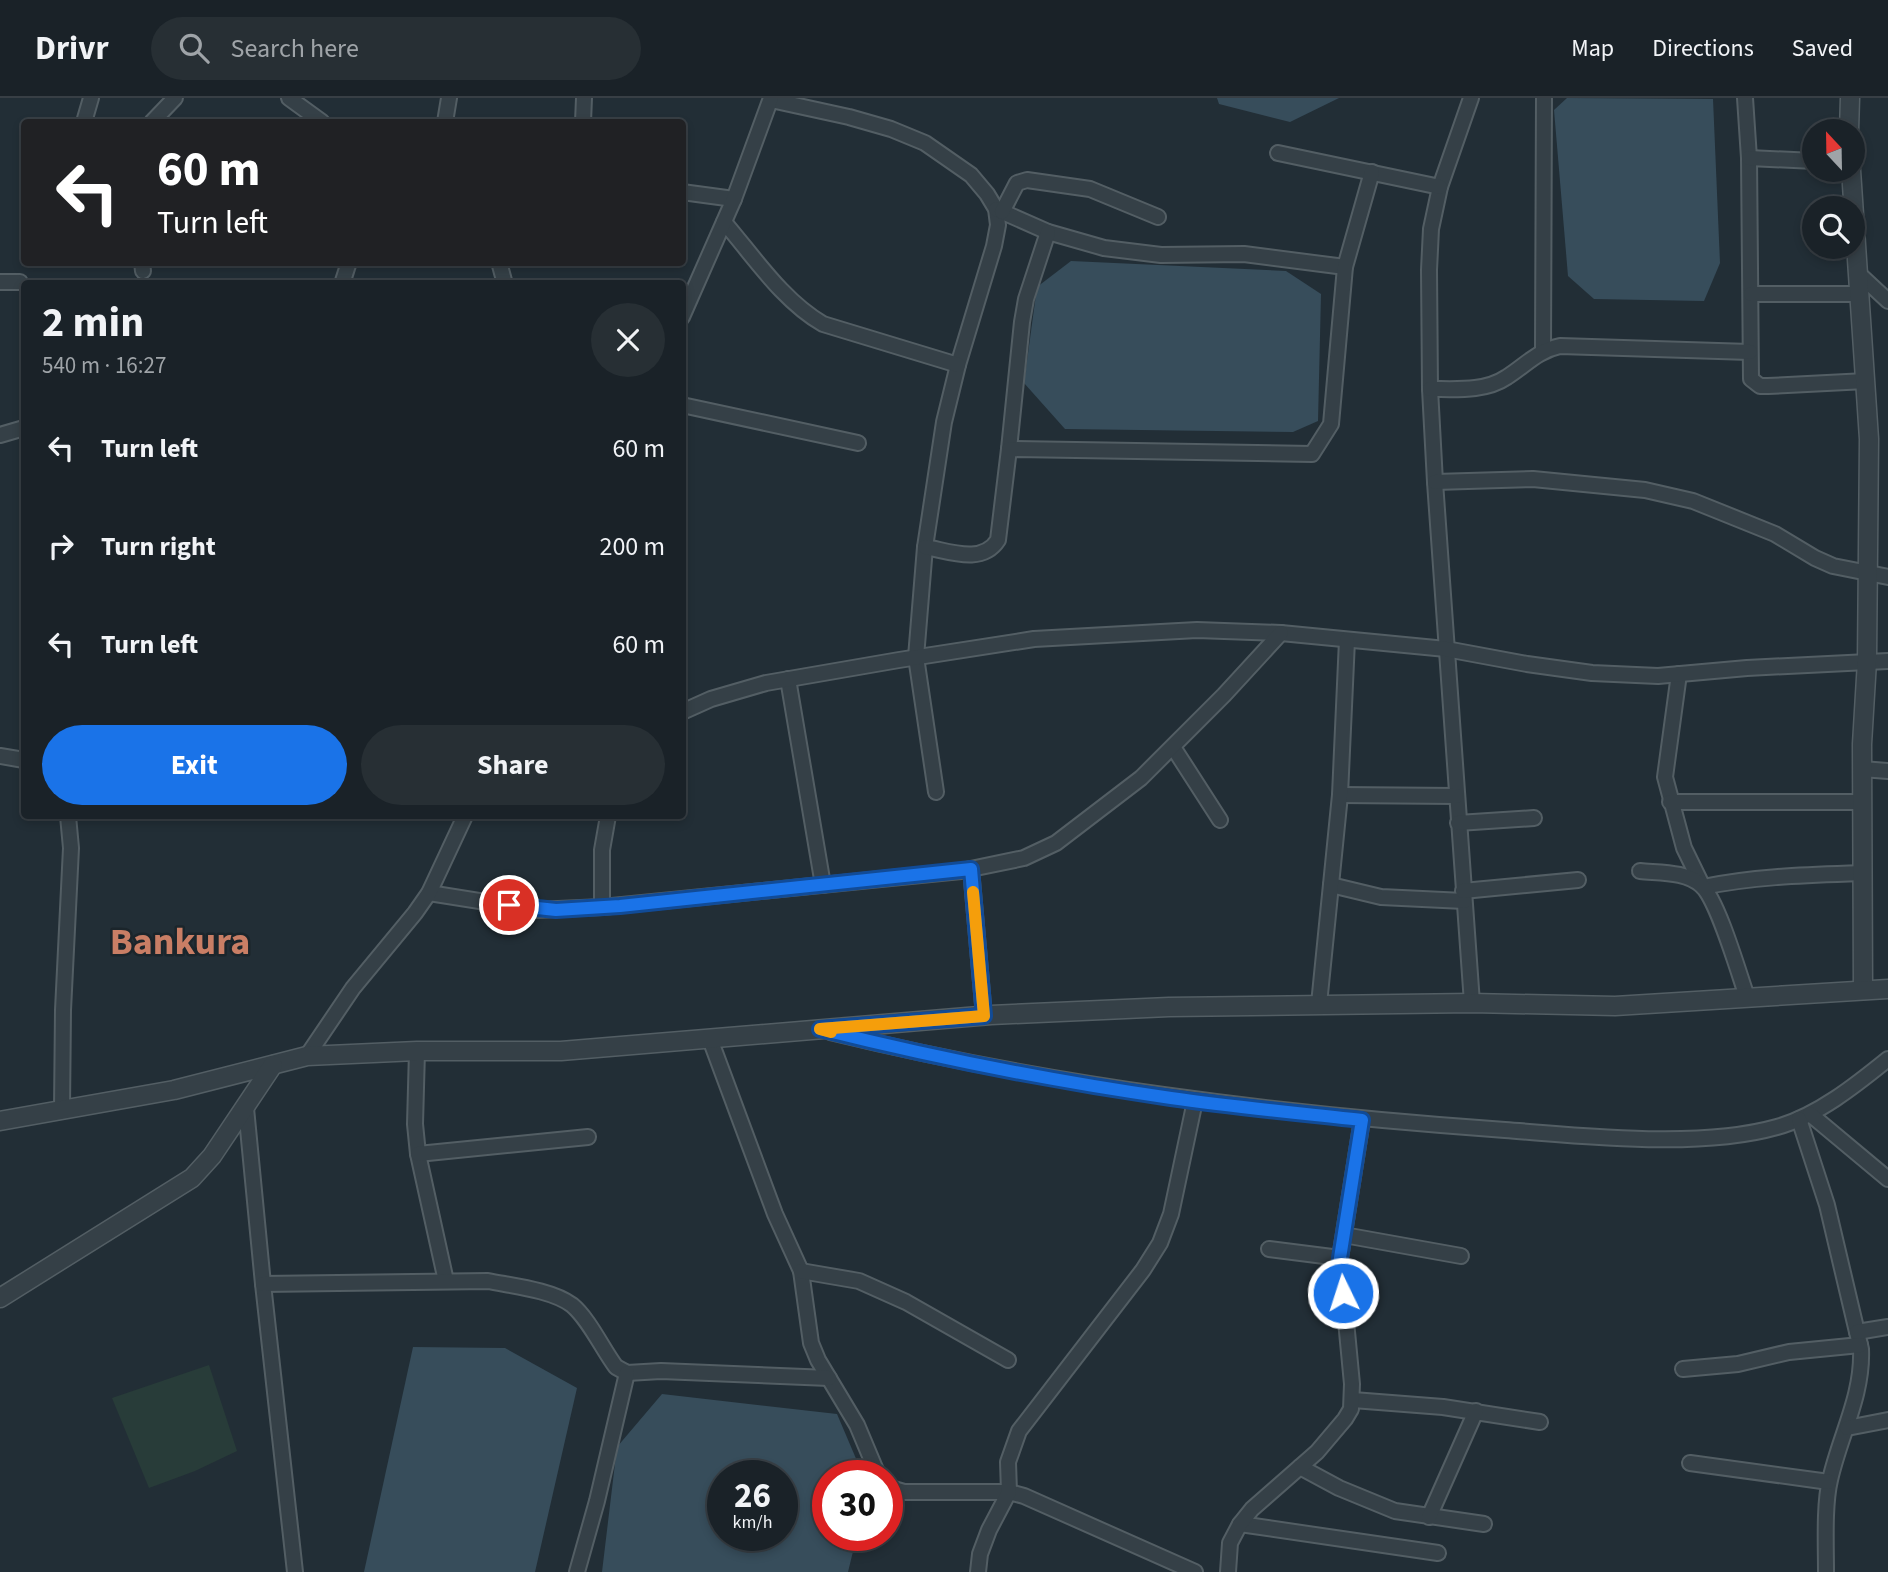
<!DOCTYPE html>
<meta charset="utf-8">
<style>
body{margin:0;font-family:"Source Sans 3",sans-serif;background:#272f34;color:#f1f3f6;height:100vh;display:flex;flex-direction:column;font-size:26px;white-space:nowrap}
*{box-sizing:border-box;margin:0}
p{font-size:23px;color:#9fa4a8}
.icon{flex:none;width:38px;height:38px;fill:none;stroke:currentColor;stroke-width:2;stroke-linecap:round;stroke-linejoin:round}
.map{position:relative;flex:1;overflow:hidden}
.sheet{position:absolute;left:21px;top:182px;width:665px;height:539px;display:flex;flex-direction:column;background:#1a2228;border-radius:7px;box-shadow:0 4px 10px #0003,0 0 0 2px #383f45}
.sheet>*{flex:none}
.banner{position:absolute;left:21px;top:21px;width:665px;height:147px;border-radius:7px;box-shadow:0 4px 10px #0003,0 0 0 2px #383f45;background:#202124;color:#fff;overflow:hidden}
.needle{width:46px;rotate:338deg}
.fabs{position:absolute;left:1802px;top:21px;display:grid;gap:14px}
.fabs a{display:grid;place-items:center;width:63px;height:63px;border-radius:50%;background:#1a2228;box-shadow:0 4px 10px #0003,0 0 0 2px #383f45;font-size:35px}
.speed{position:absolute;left:707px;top:1362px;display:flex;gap:14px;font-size:35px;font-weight:700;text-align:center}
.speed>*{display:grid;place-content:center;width:91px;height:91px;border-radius:50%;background:#1a2228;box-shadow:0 4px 10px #0003,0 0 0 2px #383f45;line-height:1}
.speed small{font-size:18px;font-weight:400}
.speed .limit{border:10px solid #d22;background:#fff;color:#111}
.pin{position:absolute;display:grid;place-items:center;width:60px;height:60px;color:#fff;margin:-30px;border:4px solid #fff;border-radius:50%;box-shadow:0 2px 7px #0007}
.me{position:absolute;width:77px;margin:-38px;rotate:356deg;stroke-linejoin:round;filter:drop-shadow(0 0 5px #0008)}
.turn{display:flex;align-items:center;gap:24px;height:147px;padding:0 21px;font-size:32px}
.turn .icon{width:91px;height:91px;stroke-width:2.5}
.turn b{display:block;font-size:49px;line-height:60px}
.round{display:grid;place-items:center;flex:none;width:74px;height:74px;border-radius:37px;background:#272f34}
.overview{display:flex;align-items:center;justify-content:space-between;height:119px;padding:0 21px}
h1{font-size:42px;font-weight:700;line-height:52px}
.action{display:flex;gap:14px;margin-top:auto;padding:14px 21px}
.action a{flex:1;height:80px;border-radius:42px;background:#1a73e8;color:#fff;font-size:28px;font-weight:700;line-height:80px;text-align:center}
.action a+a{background:#272f34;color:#f1f3f6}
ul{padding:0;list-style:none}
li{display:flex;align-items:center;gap:21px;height:98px;padding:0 21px}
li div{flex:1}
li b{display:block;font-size:26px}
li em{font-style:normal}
header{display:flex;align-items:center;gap:42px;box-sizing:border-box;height:98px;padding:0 35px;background:#1a2228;border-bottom:2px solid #383f45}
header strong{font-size:33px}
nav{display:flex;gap:38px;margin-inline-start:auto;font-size:24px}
.search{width:490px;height:63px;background:#272f34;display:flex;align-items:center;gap:18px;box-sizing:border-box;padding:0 24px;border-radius:38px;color:#9fa4a8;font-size:26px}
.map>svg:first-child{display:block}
.green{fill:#283c39}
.water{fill:#374d5b;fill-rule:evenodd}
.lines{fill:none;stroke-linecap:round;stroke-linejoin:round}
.minor-casing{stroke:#535e64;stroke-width:18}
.tertiary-casing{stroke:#535e64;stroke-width:21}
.minor{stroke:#354047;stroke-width:14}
.tertiary{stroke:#354047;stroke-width:18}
.route-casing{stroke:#114b97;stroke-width:18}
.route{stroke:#1a73e8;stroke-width:12}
.slow{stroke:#f59e0b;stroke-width:12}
.labels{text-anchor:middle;stroke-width:5;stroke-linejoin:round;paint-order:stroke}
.town-label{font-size:38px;font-weight:bold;fill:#c97e65;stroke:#1b252b}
</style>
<header>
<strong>Drivr</strong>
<div class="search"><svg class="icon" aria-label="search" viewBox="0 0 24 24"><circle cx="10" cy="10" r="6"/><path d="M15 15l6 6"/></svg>Search here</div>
<nav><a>Map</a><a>Directions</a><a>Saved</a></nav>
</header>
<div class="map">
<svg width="1888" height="1474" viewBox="0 0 1888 1474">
<rect width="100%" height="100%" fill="#222e36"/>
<!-- green -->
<polygon class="green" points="209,1267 237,1353 195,1373 149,1390 112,1300"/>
<!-- water -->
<g class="water">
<polygon points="1217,0 1339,0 1290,24 1219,6"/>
<polygon points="1567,0 1713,1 1720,165 1704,203 1594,201 1568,178 1554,12"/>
<polygon points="1071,163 1286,173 1321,196 1318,323 1293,334 1065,331 1024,285 1037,189"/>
<polygon points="413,1249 505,1250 577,1290 535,1474 364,1474"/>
<path d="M662 1296 837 1316 863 1377H828V1437H857L848 1474H602L617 1349ZM782 1377V1437H723V1377Z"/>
</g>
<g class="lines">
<defs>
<g id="minor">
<polyline points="289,0 322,24"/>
<polyline points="1471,0 1440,89 1431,131 1429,172 1430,291 1435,384 1472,905"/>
<polyline points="1745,0 1749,60 1751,281 1760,288 1768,288 1866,283"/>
<polyline points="771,2 849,19 891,31 925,45 971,77 987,96 996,111 998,127 994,148 958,267 944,324 925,449 916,559 936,694"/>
<polyline points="84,24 91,0"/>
<polyline points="152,24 175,0"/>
<polyline points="445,24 449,0"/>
<polyline points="583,24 584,0"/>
<polyline points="1278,55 1440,89"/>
<polyline points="1749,60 1815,63"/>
<polyline points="682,94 734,101"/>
<polyline points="996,111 1048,134 1104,150 1161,157 1244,156 1345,169"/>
<polyline points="1002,114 1017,85 1027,82 1090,91 1158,119"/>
<path d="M724 124C754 159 783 203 823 226L958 267"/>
<polyline points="142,164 143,173"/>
<polyline points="499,164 505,186"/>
<polyline points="1859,176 1888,203"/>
<polyline points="0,184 20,184"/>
<polyline points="342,186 349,164"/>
<polyline points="1751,196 1860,196"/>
<polyline points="682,219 734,101 771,0"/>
<polyline points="1543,252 1544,0"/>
<path d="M1430 291C1455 291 1485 294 1507 279 1526 267 1537 253 1560 248L1750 254"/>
<polyline points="682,307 858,345"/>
<polyline points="0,337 24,330"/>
<polyline points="1009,351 1022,224 1026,201 1048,134"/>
<polyline points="1435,384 1533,381 1645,392 1693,403 1775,436 1815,460 1833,468 1888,479"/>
<path d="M925 449C949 453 982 467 998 442L1009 351 1312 356 1331 326 1345 169 1372 74"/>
<path d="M1679 576 1665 679 1684 750 1703 789C1756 778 1809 777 1863 775"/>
<polyline points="788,581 823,787"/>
<polyline points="682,614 711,601 766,585 899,562 1034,541 1197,532 1281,535 1446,551 1527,566 1592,575 1658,578 1747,570 1888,563"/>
<polyline points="1173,649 1220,722"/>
<polyline points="0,658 24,662"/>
<polyline points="1862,671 1888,673"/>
<polyline points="1340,697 1456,698"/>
<polyline points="1670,704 1862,704"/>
<polyline points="1458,725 1534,720"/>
<polyline points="971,771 984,918"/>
<path d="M1640 773C1659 775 1687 773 1702 788 1718 803 1739 876 1747 899"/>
<polyline points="1331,787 1381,799 1464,803"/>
<polyline points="1463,793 1578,782"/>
<polyline points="429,795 536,812 602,809 961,773 1024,760 1056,745 1141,680 1224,597 1281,535"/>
<polyline points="602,809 602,752 608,718"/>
<polyline points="1319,906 1340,697 1347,542"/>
<path d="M830 934C1052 988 1277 1016 1505 1032 1586 1038 1699 1051 1777 1029 1817 1018 1856 987 1888 961"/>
<polyline points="710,941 775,1116 801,1173 811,1245 818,1262 857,1327 878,1377"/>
<polyline points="417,953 415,1026 418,1056 446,1183"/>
<polyline points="307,958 353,890 415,815 429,795 465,718"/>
<polyline points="246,1010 263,1186 295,1474"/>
<polyline points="62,1011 63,912 71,750 68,718"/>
<polyline points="1810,1016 1888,1081"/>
<path d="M1799 1021 1827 1107 1861 1251C1863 1298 1840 1337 1830 1382 1824 1407 1826 1447 1826 1474"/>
<polyline points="418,1056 588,1039"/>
<polyline points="1344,1137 1461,1158"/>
<polyline points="1269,1151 1340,1160"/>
<polyline points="801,1173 859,1183 906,1204 1008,1262"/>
<path d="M263 1186 488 1183C513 1188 552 1192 572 1207 589 1221 603 1252 616 1269L627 1275 661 1273 829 1280"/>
<polyline points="1857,1234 1888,1229"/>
<polyline points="1683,1271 1738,1266 1789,1254 1860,1247"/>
<polyline points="1353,1302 1443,1309 1540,1324"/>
<polyline points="1847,1330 1888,1322"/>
<polyline points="1690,1365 1829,1384"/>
<polyline points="1300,1369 1339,1390 1395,1413 1484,1426"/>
<polyline points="887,1389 904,1394 1009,1394 1024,1398 1195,1474"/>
<polyline points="1429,1419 1476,1313"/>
<polyline points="1240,1426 1438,1455"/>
<polyline points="577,1474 597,1403 627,1275"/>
<polyline points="978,1474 980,1456 989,1432 1009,1394 1008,1364 1019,1333 1143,1172 1160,1145 1171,1116 1195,1003"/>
<polyline points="1228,1474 1230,1445 1240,1426 1252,1411 1317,1354 1345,1321 1351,1311 1352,1286 1340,1160 1362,1022"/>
</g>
<g id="tertiary">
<polyline points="1849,33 1850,0"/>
<polyline points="1851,72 1869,341 1867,563 1862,646 1863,892"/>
<polyline points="0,1023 174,992 307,958 417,953 561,953 991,917 1169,909 1472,905 1615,908 1888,891"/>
<polyline points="0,1200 192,1080 212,1058 273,967"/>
</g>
</defs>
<!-- minor casing -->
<use href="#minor" class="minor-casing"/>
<!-- tertiary casing -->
<use href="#tertiary" class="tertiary-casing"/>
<!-- minor -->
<use href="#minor" class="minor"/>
<!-- tertiary -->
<use href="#tertiary" class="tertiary"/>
</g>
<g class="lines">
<defs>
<path id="route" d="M509 807 556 812 620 808 971 771 984 918 820 931C936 960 1052 983 1171 1000 1234 1009 1298 1015 1362 1022L1340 1160 1343 1195"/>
</defs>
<!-- route casing -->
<use href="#route" class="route-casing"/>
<!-- route -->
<use href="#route" class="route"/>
<!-- slow -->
<polyline class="slow" points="831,934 820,931 984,918 973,794"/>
</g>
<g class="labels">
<!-- town labels -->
<g class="town-label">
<text x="180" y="856">Bankura</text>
</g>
</g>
</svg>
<div class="fabs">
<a><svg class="needle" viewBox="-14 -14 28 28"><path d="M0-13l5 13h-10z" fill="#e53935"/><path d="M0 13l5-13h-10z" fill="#9fa4a8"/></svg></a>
<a><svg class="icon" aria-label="search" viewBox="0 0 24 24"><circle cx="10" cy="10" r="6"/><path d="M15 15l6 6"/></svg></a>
</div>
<div class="speed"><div>26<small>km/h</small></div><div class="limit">30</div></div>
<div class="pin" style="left:509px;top:807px;background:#d93025"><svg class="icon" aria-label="arrive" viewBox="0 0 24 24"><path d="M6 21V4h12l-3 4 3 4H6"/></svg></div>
<svg class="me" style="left:1343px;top:1195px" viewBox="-20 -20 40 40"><circle r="17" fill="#1a73e8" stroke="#fff" stroke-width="3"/><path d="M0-11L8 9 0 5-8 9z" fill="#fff"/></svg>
<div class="banner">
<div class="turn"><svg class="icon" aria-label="left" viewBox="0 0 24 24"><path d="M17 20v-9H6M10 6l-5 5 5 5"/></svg><div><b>60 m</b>Turn left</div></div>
</div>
<section class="sheet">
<div class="overview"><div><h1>2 min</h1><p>540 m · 16:27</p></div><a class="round"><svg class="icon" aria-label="close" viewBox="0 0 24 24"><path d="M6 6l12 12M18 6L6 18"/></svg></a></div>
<ul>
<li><svg class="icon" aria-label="left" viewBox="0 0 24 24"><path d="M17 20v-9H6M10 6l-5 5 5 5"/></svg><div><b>Turn left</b></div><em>60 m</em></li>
<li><svg class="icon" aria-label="right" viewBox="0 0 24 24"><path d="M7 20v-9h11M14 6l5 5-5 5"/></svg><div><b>Turn right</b></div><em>200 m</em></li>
<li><svg class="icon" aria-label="left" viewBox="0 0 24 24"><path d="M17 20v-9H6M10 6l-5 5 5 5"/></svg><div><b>Turn left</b></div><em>60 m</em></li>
</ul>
<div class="action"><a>Exit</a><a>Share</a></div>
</section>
</div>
